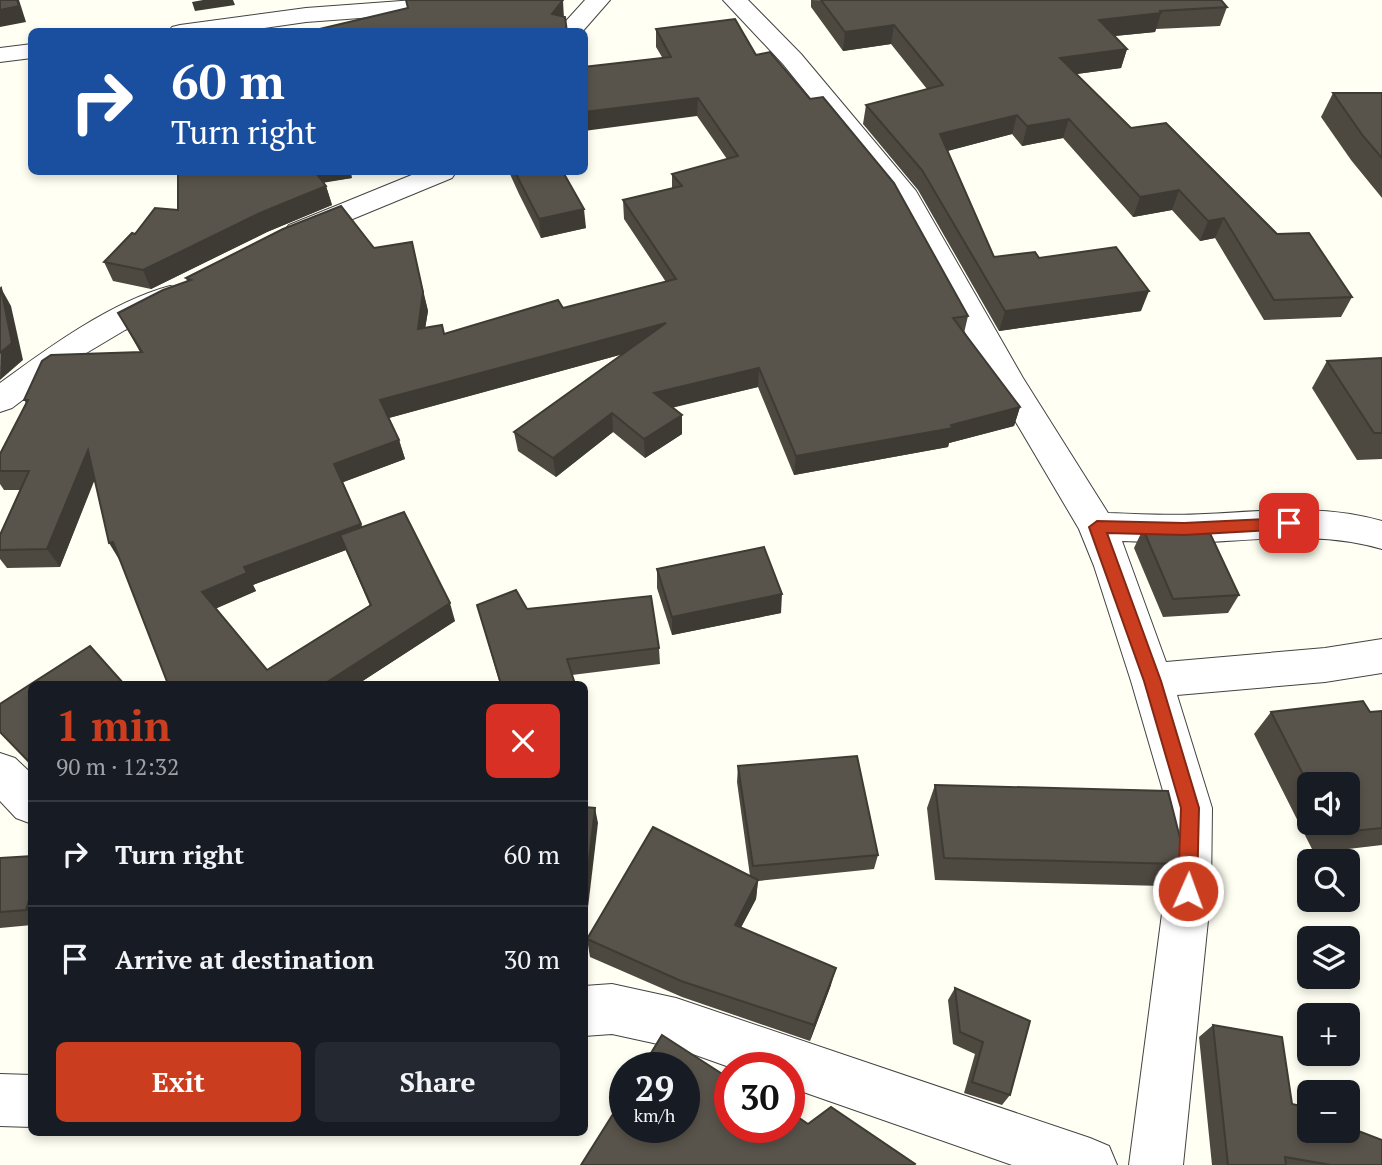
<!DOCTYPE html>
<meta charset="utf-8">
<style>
body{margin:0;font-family:"PT Serif",serif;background:#242831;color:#f1f3f6;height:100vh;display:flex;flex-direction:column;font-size:26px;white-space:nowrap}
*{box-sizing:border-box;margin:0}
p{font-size:23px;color:#9ea1a6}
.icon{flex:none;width:38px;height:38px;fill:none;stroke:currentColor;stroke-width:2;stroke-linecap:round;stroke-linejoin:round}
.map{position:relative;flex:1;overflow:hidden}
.details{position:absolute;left:28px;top:681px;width:560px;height:455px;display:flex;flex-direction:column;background:#171b24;border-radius:10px;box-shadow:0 4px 10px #0003}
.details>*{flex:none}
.guide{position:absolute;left:28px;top:28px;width:560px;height:147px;border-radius:10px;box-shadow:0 4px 10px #0003;background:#1a4fa0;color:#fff;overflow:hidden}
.controls{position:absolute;left:1297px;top:772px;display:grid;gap:14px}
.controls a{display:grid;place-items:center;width:63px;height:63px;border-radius:10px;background:#171b24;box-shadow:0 4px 10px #0003;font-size:35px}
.speed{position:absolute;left:609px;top:1052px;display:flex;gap:14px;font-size:35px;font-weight:700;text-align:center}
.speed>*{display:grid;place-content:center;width:91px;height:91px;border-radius:50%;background:#171b24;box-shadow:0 4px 10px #0003;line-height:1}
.speed small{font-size:18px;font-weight:400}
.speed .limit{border:10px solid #d22;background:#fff;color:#111}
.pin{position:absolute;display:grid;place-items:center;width:60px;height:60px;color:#fff;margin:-30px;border-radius:14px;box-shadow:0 4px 10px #0006}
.me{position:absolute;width:77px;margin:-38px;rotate:2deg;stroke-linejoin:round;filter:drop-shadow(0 0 5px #0008)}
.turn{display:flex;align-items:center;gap:24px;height:147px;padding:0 28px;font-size:32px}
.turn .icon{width:91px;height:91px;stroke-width:2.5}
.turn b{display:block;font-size:49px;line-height:60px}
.round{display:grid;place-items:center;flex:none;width:74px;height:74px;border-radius:10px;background:#242831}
.summary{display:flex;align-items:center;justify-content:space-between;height:119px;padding:0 28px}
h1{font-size:42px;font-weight:700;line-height:52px;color:#ca3d1e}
.primary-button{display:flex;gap:14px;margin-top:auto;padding:14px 28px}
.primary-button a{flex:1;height:80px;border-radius:10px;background:#ca3d1e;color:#fff;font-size:28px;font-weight:700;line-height:80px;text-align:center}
.primary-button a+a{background:#242831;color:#f1f3f6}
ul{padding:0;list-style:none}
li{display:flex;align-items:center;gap:21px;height:105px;padding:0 28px;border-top:2px solid #363941}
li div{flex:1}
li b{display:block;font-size:26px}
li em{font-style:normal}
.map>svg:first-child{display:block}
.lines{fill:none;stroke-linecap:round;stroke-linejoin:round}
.street-casing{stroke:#434343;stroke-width:2}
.street{fill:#fff;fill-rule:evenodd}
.wall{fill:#4d4840;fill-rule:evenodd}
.shaded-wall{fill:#3e3b34}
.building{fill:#59544b;stroke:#3e3b34;stroke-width:2}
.route{fill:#ca3d1e;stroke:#832814;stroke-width:2}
</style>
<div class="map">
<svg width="1382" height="1165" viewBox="0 0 1382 1165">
<rect width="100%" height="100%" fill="#fffff3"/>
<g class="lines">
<defs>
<g id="street">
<polygon points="415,0 521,0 517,5 509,7 306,22 236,32 168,32 172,27 180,25 306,8"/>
<polygon points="585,0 610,0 582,32 556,32"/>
<path d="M723 0H748L801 54 916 191 1023 378 1108 513C1140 514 1172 516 1205 514 1266 511 1322 504 1382 521V549C1324 532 1268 539 1209 542 1180 544 1151 542 1122 541L1166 662 1325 648 1382 639V673L1325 682 1177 695 1212 808 1211 891 1183 1165H1129L1165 891 1168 808 1131 681 1094 566 1079 529 991 380 893 200 783 64Z"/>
<polygon points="32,44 32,58 0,62 0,48"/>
<polygon points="419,172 456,172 452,178 309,237 299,240 289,237 284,231 289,225"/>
<path d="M170 286 181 289 185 296 181 303 125 330 78 358 12 408 0 412V383C49 347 111 302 170 286Z"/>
<polygon points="0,753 15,758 32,774 32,824 16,818 0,801"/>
<polygon points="612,984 676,998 1090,1138 1109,1146 1117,1165 1012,1165 789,1087 789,1068 732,1068 676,1048 612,1034 584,1036 584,986"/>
<polygon points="0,1074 32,1075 32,1127 0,1126"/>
</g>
</defs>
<!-- street casing -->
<use href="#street" class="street-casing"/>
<!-- street -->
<use href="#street" class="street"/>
</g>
<!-- wall -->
<g class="wall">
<polygon points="811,0 1227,7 1220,26 1156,29 1155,32 1115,36 1127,49 1121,68 1076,74 1131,128 1277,234 1352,297 1341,317 1264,320 1215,238 1200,241 1172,210 1133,217 1063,138 1022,146 1012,134 947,151 994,257 1039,258 1141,311 999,331 918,190 863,124 866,105 927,89 891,44 843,51 811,7"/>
<path d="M656 29 756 55 968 316 964 333 1020 407 1014 426 949 443 948 447 794 475 758 387 673 407 682 434 645 458 613 432 556 477 518 451 514 432 623 354 389 418 399 440 405 459 343 482 362 527 455 621 358 684H168L121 561H120L94 480 60 567 7 568 0 559V535L20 490H4L0 484V454L26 403 24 400 140 352 118 313 187 281 186 278 412 242 428 311 425 328 444 334 563 308 666 282 624 219 623 200 672 188V174L727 159 697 116 656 47ZM346 550 370 606 267 670 215 609 256 591 253 585Z"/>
<polygon points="1333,93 1382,93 1382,198 1351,160 1321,117"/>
<polygon points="178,172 352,178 324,182 326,186 332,205 267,232 151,289 113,281 104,262 135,234 178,210"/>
<polygon points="509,172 563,172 586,228 541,238 519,194"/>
<polygon points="1382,358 1382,459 1357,460 1312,388 1327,361"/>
<polygon points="1143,529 1239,595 1228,613 1163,617 1134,548"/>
<polygon points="657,569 781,613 672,635 657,588"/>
<polygon points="477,605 527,609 659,648 660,664 572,675 575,684 500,684"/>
<path d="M1382 711V845L1314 853 1254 734 1271 712H1370ZM1309 784 1348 822H1309Z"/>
<polygon points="738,766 878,855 874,869 758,881 756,899 741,927 831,985 810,1041 682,997 590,957 587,939 750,876 737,782"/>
<polygon points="935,785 1180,864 1163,886 935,880 927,808"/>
<polygon points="32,856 32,925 0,928 0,858"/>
<polygon points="955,988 1010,1095 1002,1105 964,1093 975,1054 953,1044 948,1000"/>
<polygon points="1213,1025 1292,1104 1309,1130 1382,1165 1212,1165 1199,1037"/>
</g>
<!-- shaded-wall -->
<g class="shaded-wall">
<polygon points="17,0 19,0 26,22 0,27 0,10"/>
<polygon points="203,0 233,0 235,5 195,11 192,2"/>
<polygon points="563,1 564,19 552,14"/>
<polygon points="1161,13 1155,32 1093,38 1099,20"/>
<polygon points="894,25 891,44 843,51 845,32"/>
<polygon points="1127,49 1121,68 1055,77 1060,58"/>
<polygon points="698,98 697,116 584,131 584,112"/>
<polygon points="1017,115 1012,134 936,154 940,134"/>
<polygon points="1069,119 1063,138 1022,146 1027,126"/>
<polygon points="312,172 351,172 352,178 316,184"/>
<polygon points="326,186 332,205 267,232 151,289 143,270 260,213"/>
<polygon points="1179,190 1172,210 1133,217 1140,197"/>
<polygon points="584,209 586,228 541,238 539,219"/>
<polygon points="1224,218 1215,238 1200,241 1208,221"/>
<polygon points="1,288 11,306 23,360 0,380"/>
<polygon points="1149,291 1141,311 999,331 1005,311"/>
<polygon points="423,292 428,311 422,348 418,329"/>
<polygon points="666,323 667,342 385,419 380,400"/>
<polygon points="759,368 758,387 655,412 654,393"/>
<polygon points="1020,407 1014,426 949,443 948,447 794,475 796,456 951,425"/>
<polygon points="612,413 613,432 556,477 553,458"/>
<polygon points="682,415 682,434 645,458 644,439"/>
<polygon points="399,440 405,459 341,483 334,464"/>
<polygon points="88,450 99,469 60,567 47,549"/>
<polygon points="361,524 368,542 340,535 346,550 253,585 244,567"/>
<polygon points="113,542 125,560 120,561 109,543"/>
<polygon points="247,573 256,591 212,610 202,592"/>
<polygon points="782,594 781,613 672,635 672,617"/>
<polygon points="450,603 455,621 358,684 324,684"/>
<polygon points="595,808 598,823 584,941 584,904"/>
<polygon points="758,880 756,899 733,943 735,925"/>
<polygon points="32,891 32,914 26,910"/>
<polygon points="836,968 831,985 810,1041 814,1025"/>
</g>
<!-- building -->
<g class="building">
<polygon points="0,0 17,0 19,6 0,10"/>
<polygon points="406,0 563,0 552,14 565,17 567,32 307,32 408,8"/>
<polygon points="821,0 1221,0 1227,7 1160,11 1161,13 1099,20 1127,49 1060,58 1131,128 1166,123 1277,234 1309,233 1352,297 1274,300 1224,218 1208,221 1179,190 1140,197 1069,119 1027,126 1017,115 940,134 994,257 1035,252 1039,258 1116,247 1149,291 1005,311 922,170 866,105 943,85 894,25 845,32"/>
<polygon points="735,19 756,55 770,52 810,99 823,97 894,183 968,316 953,318 1020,407 951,425 953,428 796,456 759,368 654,393 682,415 644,439 612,413 553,458 514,432 666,323 380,400 399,440 334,464 361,524 244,567 247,573 202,592 267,670 371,605 340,535 404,512 450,603 324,684 168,684 113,542 109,543 88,450 47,549 0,550 0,535 29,471 0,471 0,454 28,400 24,400 42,361 51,355 142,352 118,313 163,290 191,280 186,278 283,229 341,206 374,248 412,242 423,292 418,329 442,325 444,334 558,300 563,308 676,279 623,200 682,186 672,174 738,156 698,98 584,112 584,67 671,57 656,29"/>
<polygon points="1333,93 1382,93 1382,158 1363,136"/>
<polygon points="178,172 315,172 326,186 260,213 143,270 104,262 132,233 135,234 155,208 178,210"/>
<polygon points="515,172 563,172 584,209 539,219"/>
<polygon points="1,288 12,343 0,353 0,289"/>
<polygon points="1382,358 1382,433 1374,433 1327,361"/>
<polygon points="1207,527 1239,595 1173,599 1143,529"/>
<polygon points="764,547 782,594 672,617 657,569"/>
<polygon points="516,590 527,609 651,596 659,648 567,659 575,684 501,684 477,605"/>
<polygon points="90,646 124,684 32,684 32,765 0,732 0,704"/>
<polygon points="1363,701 1370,712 1382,711 1382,828 1334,833 1328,822 1348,822 1348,784 1309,784 1309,786 1271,712"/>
<polygon points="857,756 878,855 753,866 738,766"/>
<polygon points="935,785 1168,791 1180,838 1180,864 944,858"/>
<polygon points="584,807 595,808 584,904"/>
<polygon points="653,827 758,880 735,925 836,968 814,1025 681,981 587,939"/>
<polygon points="32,856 32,891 26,910 0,912 0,858"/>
<polygon points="955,988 1030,1021 1010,1095 972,1082 983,1042 960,1032"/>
<polygon points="1213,1025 1282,1037 1292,1104 1309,1108 1309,1130 1348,1130 1348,1127 1382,1140 1382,1165 1331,1165 1285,1157 1286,1165 1228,1165"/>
<polygon points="662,1035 730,1079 730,1127 789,1127 789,1111 808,1124 831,1107 915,1164 914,1165 581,1165 625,1095 625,1127 684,1127 684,1068 642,1068"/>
</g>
<!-- route -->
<polygon class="route" points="1289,518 1297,523 1289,529 1184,535 1107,533 1161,681 1199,808 1197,891 1195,898 1188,900 1181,898 1178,891 1181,808 1144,681 1089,527 1097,521 1184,523"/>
</svg>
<div class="controls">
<a><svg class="icon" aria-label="sound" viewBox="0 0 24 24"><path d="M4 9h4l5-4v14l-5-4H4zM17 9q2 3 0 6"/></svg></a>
<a><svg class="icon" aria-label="search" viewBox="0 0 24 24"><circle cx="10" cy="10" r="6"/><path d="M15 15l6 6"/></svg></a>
<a><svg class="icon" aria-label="layers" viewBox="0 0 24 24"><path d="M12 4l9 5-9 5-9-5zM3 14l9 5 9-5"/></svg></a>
<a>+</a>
<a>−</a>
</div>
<div class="speed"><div>29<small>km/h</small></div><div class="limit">30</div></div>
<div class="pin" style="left:1289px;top:523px;background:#d93025"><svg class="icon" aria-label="arrive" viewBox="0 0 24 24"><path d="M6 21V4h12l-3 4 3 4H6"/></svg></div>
<svg class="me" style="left:1188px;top:891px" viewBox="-20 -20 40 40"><circle r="17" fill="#ca3d1e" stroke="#fff" stroke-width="3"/><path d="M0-11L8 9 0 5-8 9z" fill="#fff"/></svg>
<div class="guide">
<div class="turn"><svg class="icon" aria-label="right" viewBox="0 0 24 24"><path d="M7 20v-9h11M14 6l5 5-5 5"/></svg><div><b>60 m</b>Turn right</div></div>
</div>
<section class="details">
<div class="summary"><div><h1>1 min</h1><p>90 m · 12:32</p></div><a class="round" style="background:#d93025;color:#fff"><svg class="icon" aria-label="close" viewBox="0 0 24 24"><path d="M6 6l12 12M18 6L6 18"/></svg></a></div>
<ul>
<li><svg class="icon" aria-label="right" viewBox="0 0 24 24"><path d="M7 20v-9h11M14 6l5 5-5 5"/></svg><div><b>Turn right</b></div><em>60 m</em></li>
<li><svg class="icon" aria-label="arrive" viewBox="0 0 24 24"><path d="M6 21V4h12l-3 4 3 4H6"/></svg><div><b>Arrive at destination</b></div><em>30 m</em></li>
</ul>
<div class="primary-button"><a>Exit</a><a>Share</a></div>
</section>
</div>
